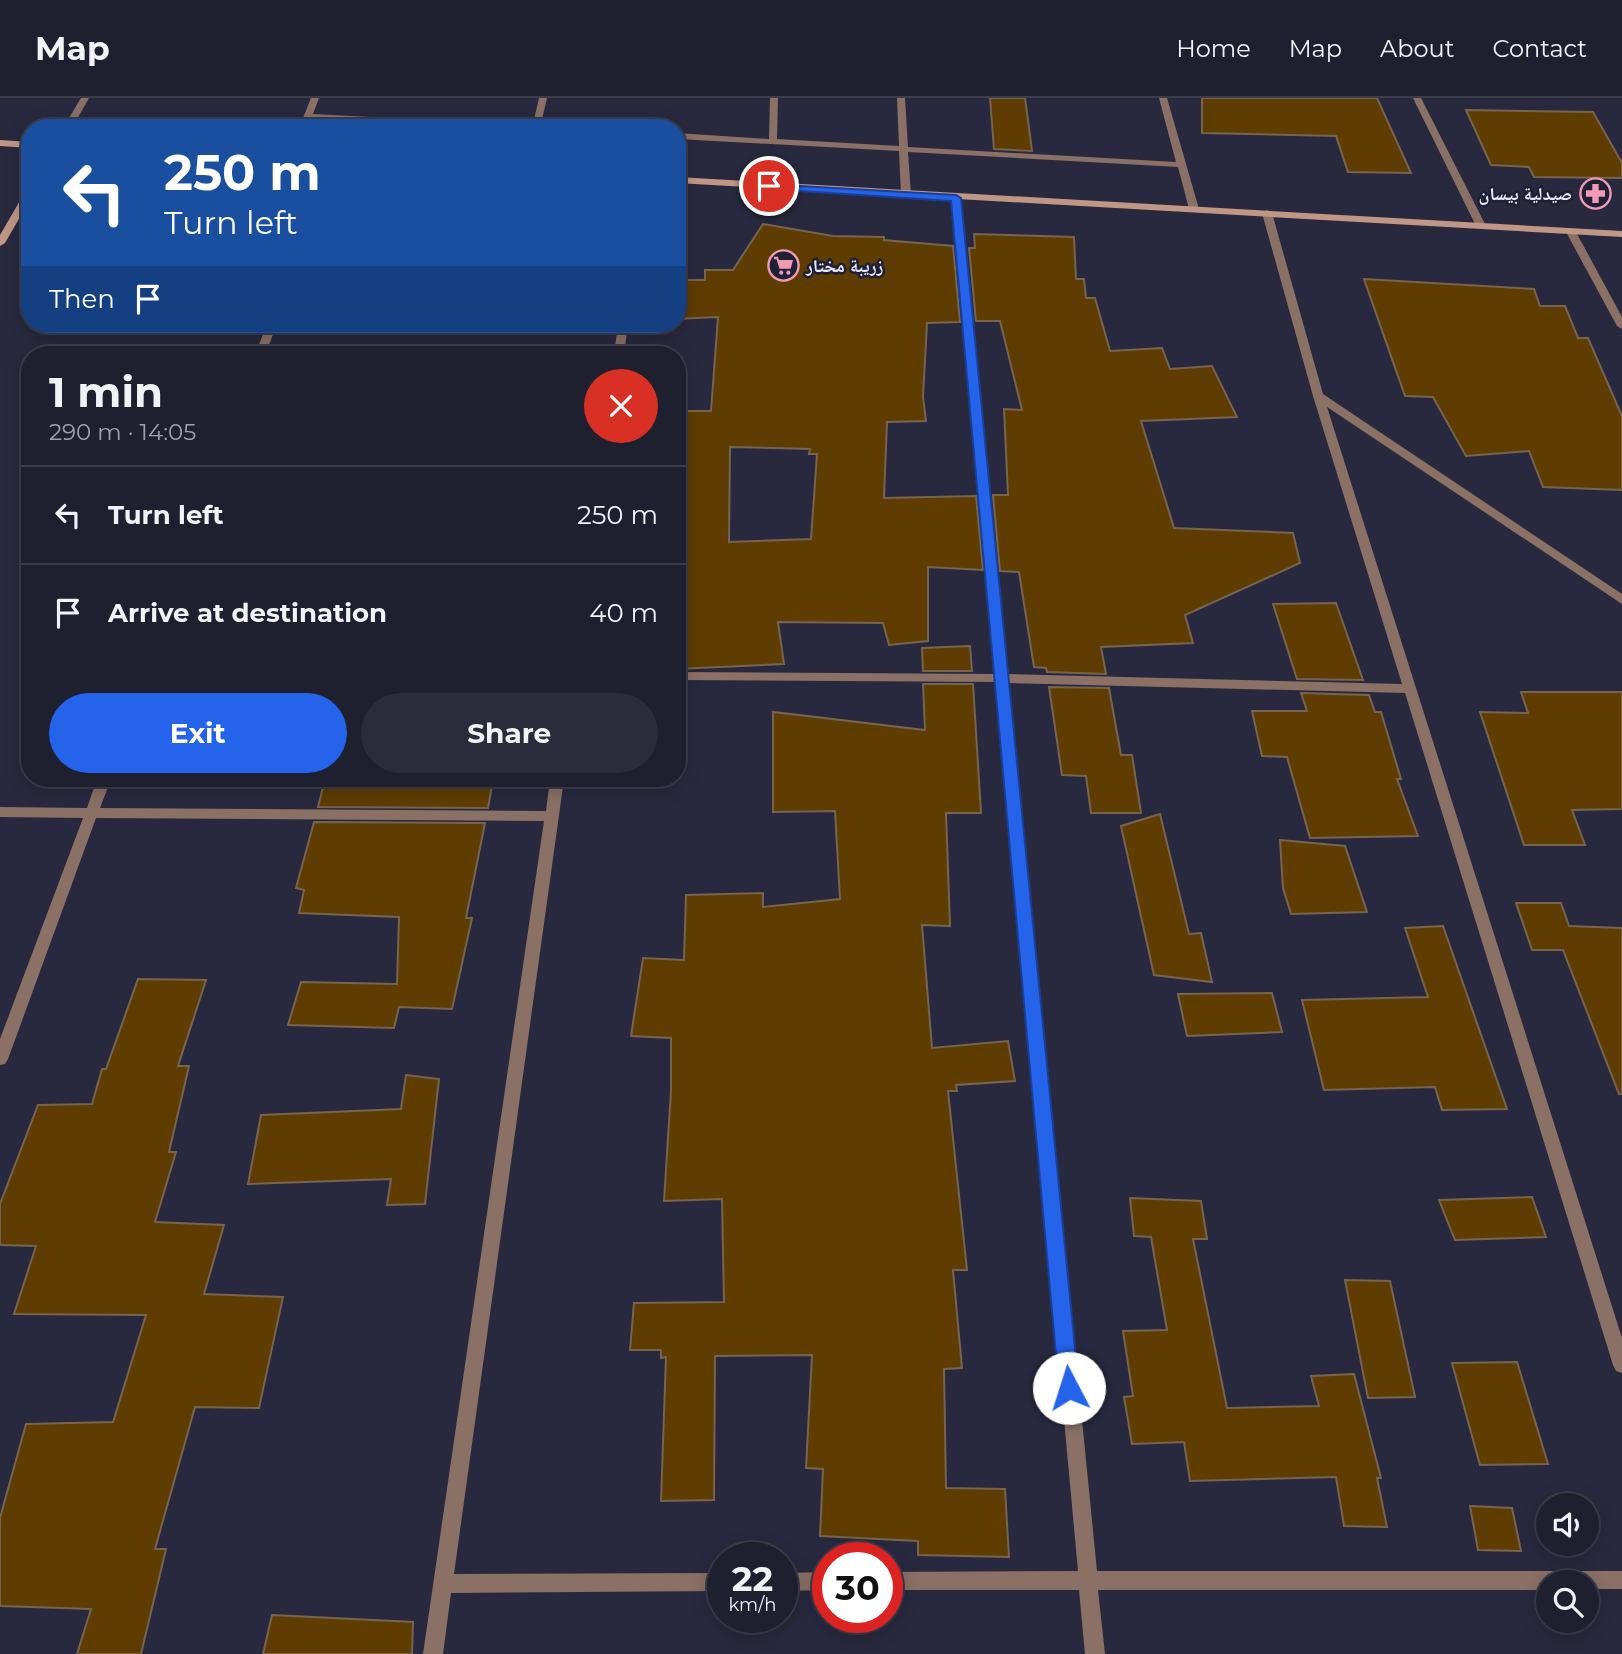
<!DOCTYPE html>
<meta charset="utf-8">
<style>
body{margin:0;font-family:Montserrat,"Noto Naskh Arabic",sans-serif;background:#2b2c3b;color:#f1f3f6;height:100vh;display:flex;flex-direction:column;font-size:26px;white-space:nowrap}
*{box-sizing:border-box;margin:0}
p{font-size:23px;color:#a1a2aa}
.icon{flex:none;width:38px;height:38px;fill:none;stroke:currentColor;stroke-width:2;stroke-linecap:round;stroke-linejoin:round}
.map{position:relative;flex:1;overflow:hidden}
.side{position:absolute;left:21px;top:248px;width:665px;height:441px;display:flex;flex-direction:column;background:#1e1f2f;border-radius:28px;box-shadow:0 4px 18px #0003,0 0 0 2px #3c3d4b}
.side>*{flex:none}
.top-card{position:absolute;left:21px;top:21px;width:665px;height:214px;border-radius:28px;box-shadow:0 4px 18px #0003,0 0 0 2px #3c3d4b;background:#1a4fa0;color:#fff;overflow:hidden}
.controls{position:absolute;left:1536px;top:1395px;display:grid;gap:14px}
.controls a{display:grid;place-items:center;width:63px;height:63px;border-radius:50%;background:#1e1f2f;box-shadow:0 4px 18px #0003,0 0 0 2px #3c3d4b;font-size:35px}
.speed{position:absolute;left:707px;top:1444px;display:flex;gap:14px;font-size:35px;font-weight:700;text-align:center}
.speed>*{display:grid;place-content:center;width:91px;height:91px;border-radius:50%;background:#1e1f2f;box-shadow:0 4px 18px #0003,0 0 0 2px #3c3d4b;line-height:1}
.speed small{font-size:18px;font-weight:400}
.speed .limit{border:10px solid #d22;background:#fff;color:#111}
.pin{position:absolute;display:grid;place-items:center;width:60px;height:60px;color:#fff;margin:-30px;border:4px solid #fff;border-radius:50%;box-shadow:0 2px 7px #0007}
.me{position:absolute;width:77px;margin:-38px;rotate:355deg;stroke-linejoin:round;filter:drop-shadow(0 0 5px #0008)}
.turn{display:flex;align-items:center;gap:24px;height:147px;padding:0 28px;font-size:32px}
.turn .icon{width:91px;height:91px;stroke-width:2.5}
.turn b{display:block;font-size:49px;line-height:60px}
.then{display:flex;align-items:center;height:66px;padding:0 28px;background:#0003;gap:14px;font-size:26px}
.round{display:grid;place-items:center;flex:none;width:74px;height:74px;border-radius:37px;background:#2b2c3b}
.summary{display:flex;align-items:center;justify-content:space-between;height:119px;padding:0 28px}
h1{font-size:42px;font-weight:700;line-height:52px}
.cta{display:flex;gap:14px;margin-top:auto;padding:14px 28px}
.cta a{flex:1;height:80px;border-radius:42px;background:#2563eb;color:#fff;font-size:28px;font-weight:700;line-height:80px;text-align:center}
.cta a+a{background:#2b2c3b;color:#f1f3f6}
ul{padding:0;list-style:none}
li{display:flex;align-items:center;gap:21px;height:98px;padding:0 28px;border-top:2px solid #3c3d4b}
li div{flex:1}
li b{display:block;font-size:26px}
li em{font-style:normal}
header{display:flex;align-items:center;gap:42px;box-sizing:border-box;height:98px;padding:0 35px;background:#1e1f2f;border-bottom:2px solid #3c3d4b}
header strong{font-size:33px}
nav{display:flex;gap:38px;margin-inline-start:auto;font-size:24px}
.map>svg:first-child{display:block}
.building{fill:#5f3d02;stroke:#76644e;stroke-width:2;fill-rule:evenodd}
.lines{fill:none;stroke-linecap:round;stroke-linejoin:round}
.street{fill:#8a7065;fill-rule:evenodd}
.secondary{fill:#c09785;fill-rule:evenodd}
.route{fill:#2563eb;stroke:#184099;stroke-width:2}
.labels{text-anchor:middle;stroke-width:5;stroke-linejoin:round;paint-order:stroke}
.far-poi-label{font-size:18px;font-weight:bold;fill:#e8e9f8;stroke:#1f1f35;text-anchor:end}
</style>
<header>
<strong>Map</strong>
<nav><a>Home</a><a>Map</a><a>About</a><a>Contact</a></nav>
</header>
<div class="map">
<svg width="1622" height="1556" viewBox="0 0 1622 1556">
<rect width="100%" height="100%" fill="#28293f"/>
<!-- building -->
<g class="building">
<polygon points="990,0 1025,0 1032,53 994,51"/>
<polygon points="1202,0 1377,0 1411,75 1348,74 1336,38 1202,35"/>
<polygon points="1466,12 1593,14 1622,65 1622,80 1534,79 1529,69 1491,67"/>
<path d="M763 126 833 138 884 139V142L953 148 960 224 927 225 923 299 926 323 887 324 884 400 976 398 983 472 928 469V543L889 547 883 525 778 524 784 566 677 571V469L685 313H711L718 219 677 221V182H705V172H733ZM730 349 810 351 809 356H817L811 441 729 444Z"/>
<polygon points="974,136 1074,139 1076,181 1084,181 1086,200 1095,200 1110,253 1162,250 1170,271 1212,268 1237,319 1141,323 1174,430 1293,435 1300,465 1185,517 1193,545 1101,549 1106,576 1047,574 1046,570 1034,569 1019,474 1000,473 993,397 1008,397 1004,311 1022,312 1000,223 976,223 969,150 975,150"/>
<polygon points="1364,181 1534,191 1540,208 1565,208 1578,240 1588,240 1622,318 1622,392 1543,389 1529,353 1466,358 1433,299 1405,298"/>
<polygon points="1336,505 1363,582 1297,581 1273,506"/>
<polygon points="970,548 972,573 923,573 922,550"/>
<polygon points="923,586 973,586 981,715 946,715 950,828 922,827 932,950 1008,943 1015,983 956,987 957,993 948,993 967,1172 953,1172 962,1270 944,1271 946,1390 1005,1391 1009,1459 918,1457 918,1443 820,1438 823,1371 806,1370 812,1257 715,1258 714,1402 661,1403 666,1259 661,1260 661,1252 630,1252 634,1205 724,1204 722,1101 664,1103 671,993 671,940 631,938 643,860 684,862 686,797 763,795 763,809 840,801 835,713 773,714 773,614 925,632"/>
<polygon points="1049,589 1109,590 1121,657 1132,657 1141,715 1091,715 1086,678 1062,677"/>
<polygon points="1521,594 1622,594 1622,711 1572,712 1585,747 1524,747 1480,614 1528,615"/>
<polygon points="1301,595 1369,597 1375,614 1381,614 1401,681 1397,681 1418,738 1310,740 1287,659 1262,658 1252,613 1307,613"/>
<polygon points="325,681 462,681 493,682 488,710 318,709"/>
<polygon points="1160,716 1189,836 1201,835 1212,884 1154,877 1121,728"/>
<polygon points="314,724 485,725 466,820 472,820 452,911 399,909 394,930 288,927 301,884 397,886 399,819 299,815 304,792 296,790"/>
<polygon points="1280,742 1345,748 1367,814 1291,816 1283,790"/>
<polygon points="1516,805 1561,805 1569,828 1622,830 1622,996 1619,996 1563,852 1532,852"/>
<polygon points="1443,828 1507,1011 1442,1012 1435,989 1324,992 1302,902 1428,899 1405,830"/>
<polygon points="138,881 206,882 178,968 189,968 169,1054 176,1054 155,1124 224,1127 204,1196 283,1199 259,1310 195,1309 155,1451 166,1451 141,1556 77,1556 91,1511 0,1508 0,1420 26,1326 113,1324 146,1217 14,1216 36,1148 0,1147 0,1106 38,1007 92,1006 102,971 106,971"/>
<polygon points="1272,895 1282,934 1187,938 1178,896"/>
<polygon points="406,977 439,981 425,1106 387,1107 391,1081 248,1086 261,1017 401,1011"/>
<polygon points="1532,1099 1546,1139 1455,1142 1439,1102"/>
<polygon points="1130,1100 1201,1103 1207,1141 1193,1141 1227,1310 1319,1308 1311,1278 1354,1276 1381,1380 1377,1380 1387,1429 1344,1428 1336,1379 1190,1383 1184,1344 1132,1346 1124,1299 1133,1298 1123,1233 1167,1232 1151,1139 1134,1138"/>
<polygon points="1345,1182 1390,1183 1415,1299 1368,1300"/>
<polygon points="1517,1264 1548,1366 1480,1367 1452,1265"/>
<polygon points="1470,1408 1512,1410 1521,1453 1478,1452"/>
<polygon points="272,1517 413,1524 412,1556 263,1556"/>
</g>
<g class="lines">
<!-- street -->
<g class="street">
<polygon points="81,0 89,0 72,30 63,30"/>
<polygon points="311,0 319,0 313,16 522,27 526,30 470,30 311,21 308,30 299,30"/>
<polygon points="539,0 547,0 540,30 532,30"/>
<polygon points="770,0 778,0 777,41 899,48 897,0 905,0 908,49 1176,64 1159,0 1167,0 1199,111 1194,114 1189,111 1178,69 908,54 911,97 906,100 901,97 899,53 677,41 677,35 769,41"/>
<polygon points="1413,0 1421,0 1486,128 1484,130 1476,128"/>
<polygon points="956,97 961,100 1008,576 1402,586 1313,298 1262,115 1267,112 1272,115 1323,296 1622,496 1622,506 1327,309 1622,1240 1622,1275 1616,1273 1613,1267 1405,595 1009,585 1097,1473 1622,1473 1622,1491 1587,1491 1587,1484 1549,1484 1549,1492 1098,1492 1105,1556 1085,1556 1079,1492 887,1492 887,1474 1078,1473 996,584 677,582 677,574 995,576 951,100"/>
<polygon points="1571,131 1576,134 1622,219 1622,231 1617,228 1566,134"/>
<polygon points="267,226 277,226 265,257 255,257"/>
<polygon points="618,226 628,226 624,257 614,257"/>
<polygon points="97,681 111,681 100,710 546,713 550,681 564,681 454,1476 723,1475 723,1493 451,1495 443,1556 423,1556 544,723 96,720 8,961 5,966 0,967 0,941 83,720 0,719 0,709 87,710"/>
<polygon points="828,1474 828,1492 782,1493 782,1475"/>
</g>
<!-- secondary -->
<g class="secondary">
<polygon points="0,42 30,44 30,50 0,48"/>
<polygon points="677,79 1622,133 1622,139 677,85"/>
<polygon points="30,91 30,102 5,145 0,148 0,137 25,94"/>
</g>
</g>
<!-- route -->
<polygon class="route" points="765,86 956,97 961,100 1079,1290 1076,1297 1069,1300 1062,1297 1059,1290 951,103 769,91 765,90"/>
<!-- icons -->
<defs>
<symbol id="pharmacy-ring" viewBox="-11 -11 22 22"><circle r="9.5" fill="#1f1f35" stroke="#f09ab5" stroke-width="1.5"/><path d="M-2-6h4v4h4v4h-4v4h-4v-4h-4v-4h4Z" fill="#f09ab5"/></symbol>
<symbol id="supermarket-ring" viewBox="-11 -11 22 22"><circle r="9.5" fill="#1f1f35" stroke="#f09ab5" stroke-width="1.5"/><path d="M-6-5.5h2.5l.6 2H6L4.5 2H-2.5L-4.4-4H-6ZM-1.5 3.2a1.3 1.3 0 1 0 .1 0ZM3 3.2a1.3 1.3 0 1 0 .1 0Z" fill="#f09ab5"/></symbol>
</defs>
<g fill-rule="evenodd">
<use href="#pharmacy-ring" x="1578" y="78" width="35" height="35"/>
<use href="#supermarket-ring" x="766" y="150" width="35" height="35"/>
</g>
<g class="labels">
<!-- far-poi labels -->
<g class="far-poi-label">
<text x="1572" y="102">صيدلية بيسان</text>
<text x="806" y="174" text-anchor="start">زريبة مختار</text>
</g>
</g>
</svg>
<div class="controls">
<a><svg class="icon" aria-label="sound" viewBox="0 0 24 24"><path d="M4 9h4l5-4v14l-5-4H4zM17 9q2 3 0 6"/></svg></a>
<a><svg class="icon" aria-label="search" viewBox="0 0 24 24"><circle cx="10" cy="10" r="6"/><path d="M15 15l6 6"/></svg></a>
</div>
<div class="speed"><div>22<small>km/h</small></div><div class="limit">30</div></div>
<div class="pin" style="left:769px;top:88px;background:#d93025"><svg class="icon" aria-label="arrive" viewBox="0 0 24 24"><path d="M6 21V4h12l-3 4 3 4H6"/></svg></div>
<svg class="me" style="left:1069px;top:1290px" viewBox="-20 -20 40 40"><circle r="19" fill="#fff"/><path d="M0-13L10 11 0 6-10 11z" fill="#2563eb"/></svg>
<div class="top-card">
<div class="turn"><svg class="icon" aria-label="left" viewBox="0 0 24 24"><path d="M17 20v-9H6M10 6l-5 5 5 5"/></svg><div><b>250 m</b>Turn left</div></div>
<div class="then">Then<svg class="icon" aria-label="arrive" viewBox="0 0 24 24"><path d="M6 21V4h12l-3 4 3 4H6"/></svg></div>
</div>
<section class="side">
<div class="summary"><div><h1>1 min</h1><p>290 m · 14:05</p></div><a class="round" style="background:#d93025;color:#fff"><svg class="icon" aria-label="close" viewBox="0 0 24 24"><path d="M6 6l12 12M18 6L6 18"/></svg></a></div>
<ul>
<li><svg class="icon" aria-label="left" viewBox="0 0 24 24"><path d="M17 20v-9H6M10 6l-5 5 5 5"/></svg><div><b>Turn left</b></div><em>250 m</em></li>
<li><svg class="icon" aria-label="arrive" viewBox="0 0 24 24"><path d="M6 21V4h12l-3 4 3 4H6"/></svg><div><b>Arrive at destination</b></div><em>40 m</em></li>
</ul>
<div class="cta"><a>Exit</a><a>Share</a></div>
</section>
</div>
